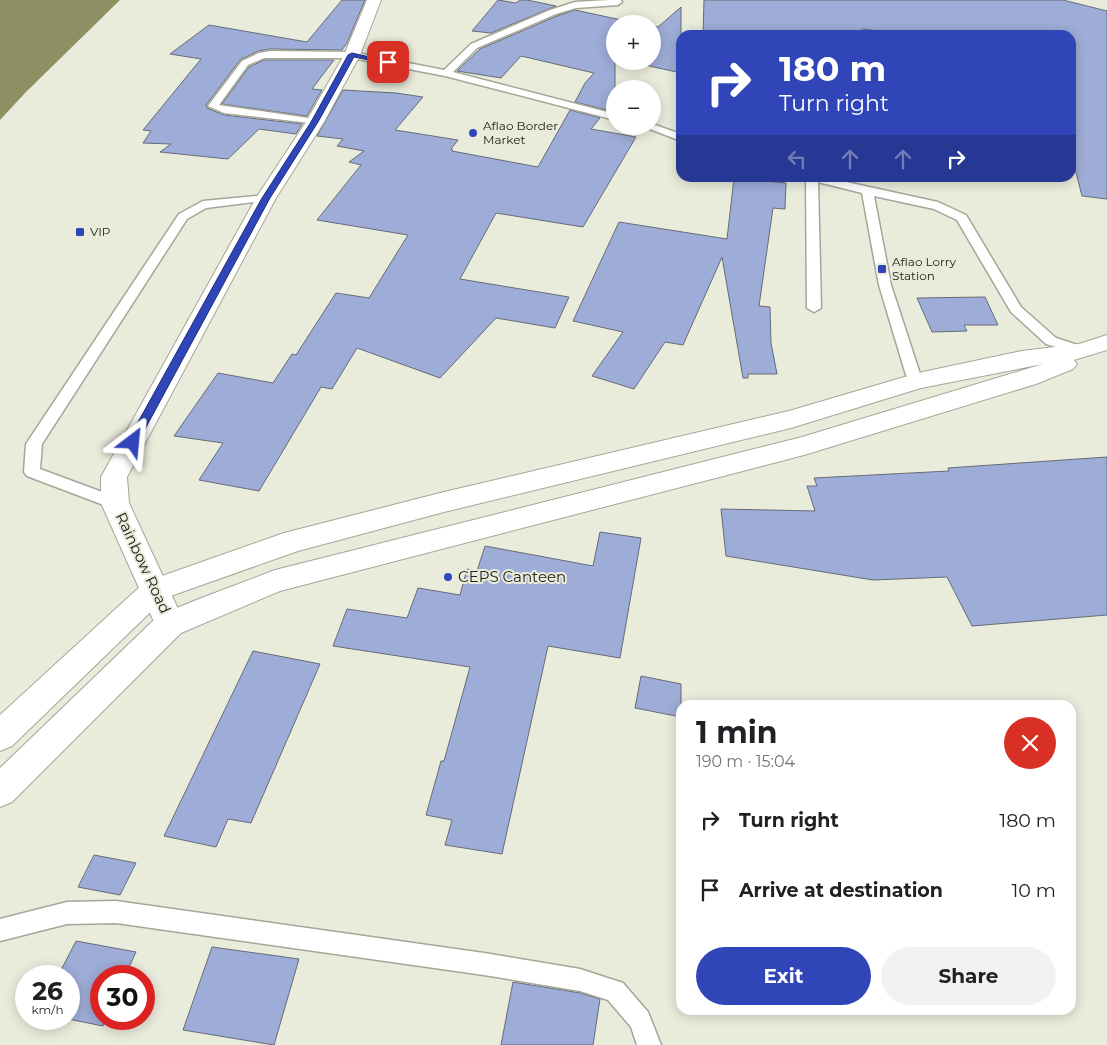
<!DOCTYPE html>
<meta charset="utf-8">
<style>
body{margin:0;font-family:Montserrat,sans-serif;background:#f2f2f2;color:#202124;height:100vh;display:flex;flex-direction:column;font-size:19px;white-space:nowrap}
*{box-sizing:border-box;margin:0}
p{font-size:16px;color:#757577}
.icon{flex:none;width:28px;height:28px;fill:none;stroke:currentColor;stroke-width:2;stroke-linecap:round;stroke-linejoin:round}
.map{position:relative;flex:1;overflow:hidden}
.side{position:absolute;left:676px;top:700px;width:400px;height:315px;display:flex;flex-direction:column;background:#fff;border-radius:15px;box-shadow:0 2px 12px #0003}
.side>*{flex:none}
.top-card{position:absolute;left:676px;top:30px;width:400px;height:152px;border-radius:15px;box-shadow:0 2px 12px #0003;background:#3046b8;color:#fff;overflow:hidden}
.fabs{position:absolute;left:606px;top:15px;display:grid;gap:10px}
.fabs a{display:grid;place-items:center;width:55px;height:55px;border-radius:50%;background:#fff;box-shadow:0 2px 12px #0003;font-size:25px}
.speed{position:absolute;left:15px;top:965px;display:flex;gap:10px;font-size:25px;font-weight:700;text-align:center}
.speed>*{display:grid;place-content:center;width:65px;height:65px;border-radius:50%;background:#fff;box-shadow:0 2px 12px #0003;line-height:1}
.speed small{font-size:12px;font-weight:400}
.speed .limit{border:8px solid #d22;background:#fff;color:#111}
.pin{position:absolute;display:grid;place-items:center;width:42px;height:42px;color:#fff;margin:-21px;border-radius:10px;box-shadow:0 2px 8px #0006}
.me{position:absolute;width:55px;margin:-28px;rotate:29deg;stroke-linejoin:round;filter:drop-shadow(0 0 4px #0008)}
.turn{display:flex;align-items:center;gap:18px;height:105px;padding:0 20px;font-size:22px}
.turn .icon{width:65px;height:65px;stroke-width:2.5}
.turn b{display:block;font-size:35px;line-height:42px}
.lanes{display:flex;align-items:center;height:48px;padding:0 20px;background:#0003;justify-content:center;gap:25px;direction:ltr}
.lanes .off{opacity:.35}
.round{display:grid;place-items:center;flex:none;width:52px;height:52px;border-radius:26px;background:#f2f2f2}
.head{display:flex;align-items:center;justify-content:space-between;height:85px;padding:0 20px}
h1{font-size:30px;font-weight:700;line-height:38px}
.button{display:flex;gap:10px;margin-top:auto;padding:10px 20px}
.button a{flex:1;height:58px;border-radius:30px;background:#3046b8;color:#fff;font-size:20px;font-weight:700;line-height:58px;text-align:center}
.button a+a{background:#f2f2f2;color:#202124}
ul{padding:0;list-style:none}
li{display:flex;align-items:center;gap:15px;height:70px;padding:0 20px}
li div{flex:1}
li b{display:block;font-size:19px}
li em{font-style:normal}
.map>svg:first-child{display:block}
.water{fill:#8e9063}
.building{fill:#9eadd7;stroke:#676b78}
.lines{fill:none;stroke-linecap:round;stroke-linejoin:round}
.service-casing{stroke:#a5a697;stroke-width:3}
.minor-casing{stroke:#a5a697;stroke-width:2}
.trunk-casing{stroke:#a5a697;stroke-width:2}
.service{fill:#fff;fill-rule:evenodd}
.minor{fill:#fff;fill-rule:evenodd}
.trunk{fill:#fff;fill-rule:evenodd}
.route{fill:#3046b8;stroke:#1f2e78}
.poi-dot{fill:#3046b8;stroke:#e9ebdb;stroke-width:2}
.labels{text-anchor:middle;stroke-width:4;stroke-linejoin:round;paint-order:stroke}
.far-poi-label{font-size:12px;fill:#21211b;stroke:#e9ebdb;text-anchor:start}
.street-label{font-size:15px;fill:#21211b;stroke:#e9ebdb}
.poi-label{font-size:15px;fill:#21211b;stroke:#e9ebdb;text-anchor:start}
</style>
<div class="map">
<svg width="1107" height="1045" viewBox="0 0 1107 1045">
<rect width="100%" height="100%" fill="#e9ebdb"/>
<!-- water -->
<polygon class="water" points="0,0 120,0 26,92 0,120"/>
<!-- building -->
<g class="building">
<polygon points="342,0 365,0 347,43 342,50 270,49 258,51 240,60 206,105 207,108 224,115 302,124 296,134 259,129 228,159 160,152 171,144 143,143 151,131 143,130 201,59 170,54 209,25 307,42"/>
<polygon points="498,0 516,3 520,0 527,0 556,6 491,33 472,31"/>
<polygon points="704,0 1063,0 1107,11 1107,199 1082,196 1071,153 1071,35 898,35 898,33 862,29 856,35 703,35"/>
<polygon points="681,7 681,73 627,61 652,61 652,26 658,27"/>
<polygon points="575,10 640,24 615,24 615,100 607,110 575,102 585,83 594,73 521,56 501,78 457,71 480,49 557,16"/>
<polygon points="264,60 334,60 312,89 322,90 307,116 222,104 249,67"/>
<polygon points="343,90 396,93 423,97 395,130 458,140 451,149 453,150 452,151 538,167 570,110 600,118 591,129 636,137 583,227 496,213 460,279 569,297 555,328 496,318 440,378 357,348 332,389 321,387 259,491 199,480 223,443 174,436 218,373 273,383 292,354 296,355 336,293 369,298 408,235 317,220 361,165 349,162 364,151 337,146 343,139 317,136"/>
<polygon points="734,178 786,183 785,209 773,208 759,306 770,307 771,343 777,374 748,374 748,378 743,378 722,257 683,345 665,342 634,389 592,376 623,332 573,321 619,222 727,239"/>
<polygon points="985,297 998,325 964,325 967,331 932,332 917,298"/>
<polygon points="1107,457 1107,615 972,626 947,577 873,580 726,556 721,509 815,511 807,486 817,486 814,478 949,471 948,468"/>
<polygon points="600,532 641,538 620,658 548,646 502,854 445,845 452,820 426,815 441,761 444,761 470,667 333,646 347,609 407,618 418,588 460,595 467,569 477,571 485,546 593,566"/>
<polygon points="253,651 320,664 251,823 228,819 216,847 164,836"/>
<polygon points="641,676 681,684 681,717 635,708"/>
<polygon points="94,855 136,863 120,895 78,887"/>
<polygon points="76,941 136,952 125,976 101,976 101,1019 106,1019 103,1026 68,1019 69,976 58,976"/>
<polygon points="212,947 299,959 274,1045 183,1030"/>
<polygon points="513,982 580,993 600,999 593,1045 501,1045"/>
</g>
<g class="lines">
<defs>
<g id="service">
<polygon points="609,0 621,0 622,2 618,5 576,8 556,14 477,48 453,72 615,114 615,120 445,76 352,58 264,58 248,65 219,105 315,119 320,122 319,124 224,113 208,106 242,61 259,53 270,51 352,52 444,70 471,44 550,10 575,2"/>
<polygon points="652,124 681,134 681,141 642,126 652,126"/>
<path d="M806 178H828L938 202 966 215 1021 307 1056 338 1087 348 1089 351 1087 354 1082 355 1046 344 1011 312 957 220 934 209 874 196 891 285 920 374 925 381 923 384C914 387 911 382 906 375L879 285 862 193 818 182 821 308 814 312 807 308Z"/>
<polygon points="266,195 272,198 270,200 206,208 187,219 42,444 40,469 121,499 123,503 121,507 115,509 109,507 27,476 24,472 26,444 179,214 203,201"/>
<polygon points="116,901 484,953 580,969 623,983 648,1012 661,1045 637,1045 631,1027 608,1000 580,991 484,975 116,923 67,924 0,941 0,919 67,902"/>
</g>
<polygon id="minor" points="367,0 381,0 360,55 324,122 276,198 127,477 129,503 185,624 181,633 170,636 159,633 101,503 101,477 256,198 306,122 344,55"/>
<polygon id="trunk" points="1107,335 1107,350 1074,360 1077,364 1073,369 1036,384 804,455 280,591 181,633 12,802 0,807 0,768 159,615 204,597 275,570 802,437 1043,364 921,388 791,428 444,512 298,551 165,598 12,746 0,751 0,715 145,582 284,533 444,492 789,411 918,373 1022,351 1079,344"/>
</defs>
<!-- service casing -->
<use href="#service" class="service-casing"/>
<!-- minor casing -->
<use href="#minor" class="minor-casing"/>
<!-- trunk casing -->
<use href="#trunk" class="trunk-casing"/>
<!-- service -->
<use href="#service" class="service"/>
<!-- minor -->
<use href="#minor" class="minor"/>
<!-- trunk -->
<use href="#trunk" class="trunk"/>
</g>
<!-- route -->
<polygon class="route" points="352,53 392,62 388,64 354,57 318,122 270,198 138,442 133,446 129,445 127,442 262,198 311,122 348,55"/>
<!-- markers -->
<g class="poi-dot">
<circle cx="473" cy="133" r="5"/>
<rect x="75" y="227" width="10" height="10" rx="2.5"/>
<rect x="877" y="264" width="10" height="10" rx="2.5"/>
<circle cx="448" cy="577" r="5"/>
</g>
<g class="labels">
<!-- far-poi labels -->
<g class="far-poi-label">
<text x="483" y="130">Aflao Border<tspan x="483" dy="14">Market</tspan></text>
<text x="90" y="236">VIP</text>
<text x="892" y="266">Aflao Lorry<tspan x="892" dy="14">Station</tspan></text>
</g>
<!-- street labels -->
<g class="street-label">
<text transform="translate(143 563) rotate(65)" y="5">Rainbow Road</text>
</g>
<!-- poi labels -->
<g class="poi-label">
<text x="458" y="582">CEPS Canteen</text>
</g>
</g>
</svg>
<div class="fabs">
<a>+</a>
<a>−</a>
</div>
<div class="speed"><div>26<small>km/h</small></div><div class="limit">30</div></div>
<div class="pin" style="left:388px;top:62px;background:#d93025"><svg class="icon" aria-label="arrive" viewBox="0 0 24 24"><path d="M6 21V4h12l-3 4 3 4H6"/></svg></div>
<svg class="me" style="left:133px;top:442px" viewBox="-20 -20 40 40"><path d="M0-17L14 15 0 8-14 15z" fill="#3046b8" stroke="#fff" stroke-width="4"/></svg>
<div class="top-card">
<div class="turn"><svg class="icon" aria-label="right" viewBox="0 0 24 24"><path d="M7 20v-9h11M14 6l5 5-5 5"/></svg><div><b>180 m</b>Turn right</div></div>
<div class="lanes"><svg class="icon off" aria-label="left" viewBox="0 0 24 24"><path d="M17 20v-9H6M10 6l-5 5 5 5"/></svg><svg class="icon off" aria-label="ahead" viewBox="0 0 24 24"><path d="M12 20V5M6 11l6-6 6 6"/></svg><svg class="icon off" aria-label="ahead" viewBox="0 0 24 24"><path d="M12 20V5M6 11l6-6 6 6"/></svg><svg class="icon" aria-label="right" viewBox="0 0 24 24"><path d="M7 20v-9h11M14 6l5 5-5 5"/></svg></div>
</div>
<section class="side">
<div class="head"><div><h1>1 min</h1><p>190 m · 15:04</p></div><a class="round" style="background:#d93025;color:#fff"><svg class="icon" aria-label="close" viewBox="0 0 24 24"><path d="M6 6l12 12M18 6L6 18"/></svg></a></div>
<ul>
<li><svg class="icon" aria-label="right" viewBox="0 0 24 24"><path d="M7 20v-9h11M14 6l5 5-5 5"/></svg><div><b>Turn right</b></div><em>180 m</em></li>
<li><svg class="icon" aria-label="arrive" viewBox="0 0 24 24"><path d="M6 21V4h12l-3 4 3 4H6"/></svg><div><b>Arrive at destination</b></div><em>10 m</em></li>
</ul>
<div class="button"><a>Exit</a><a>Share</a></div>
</section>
</div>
